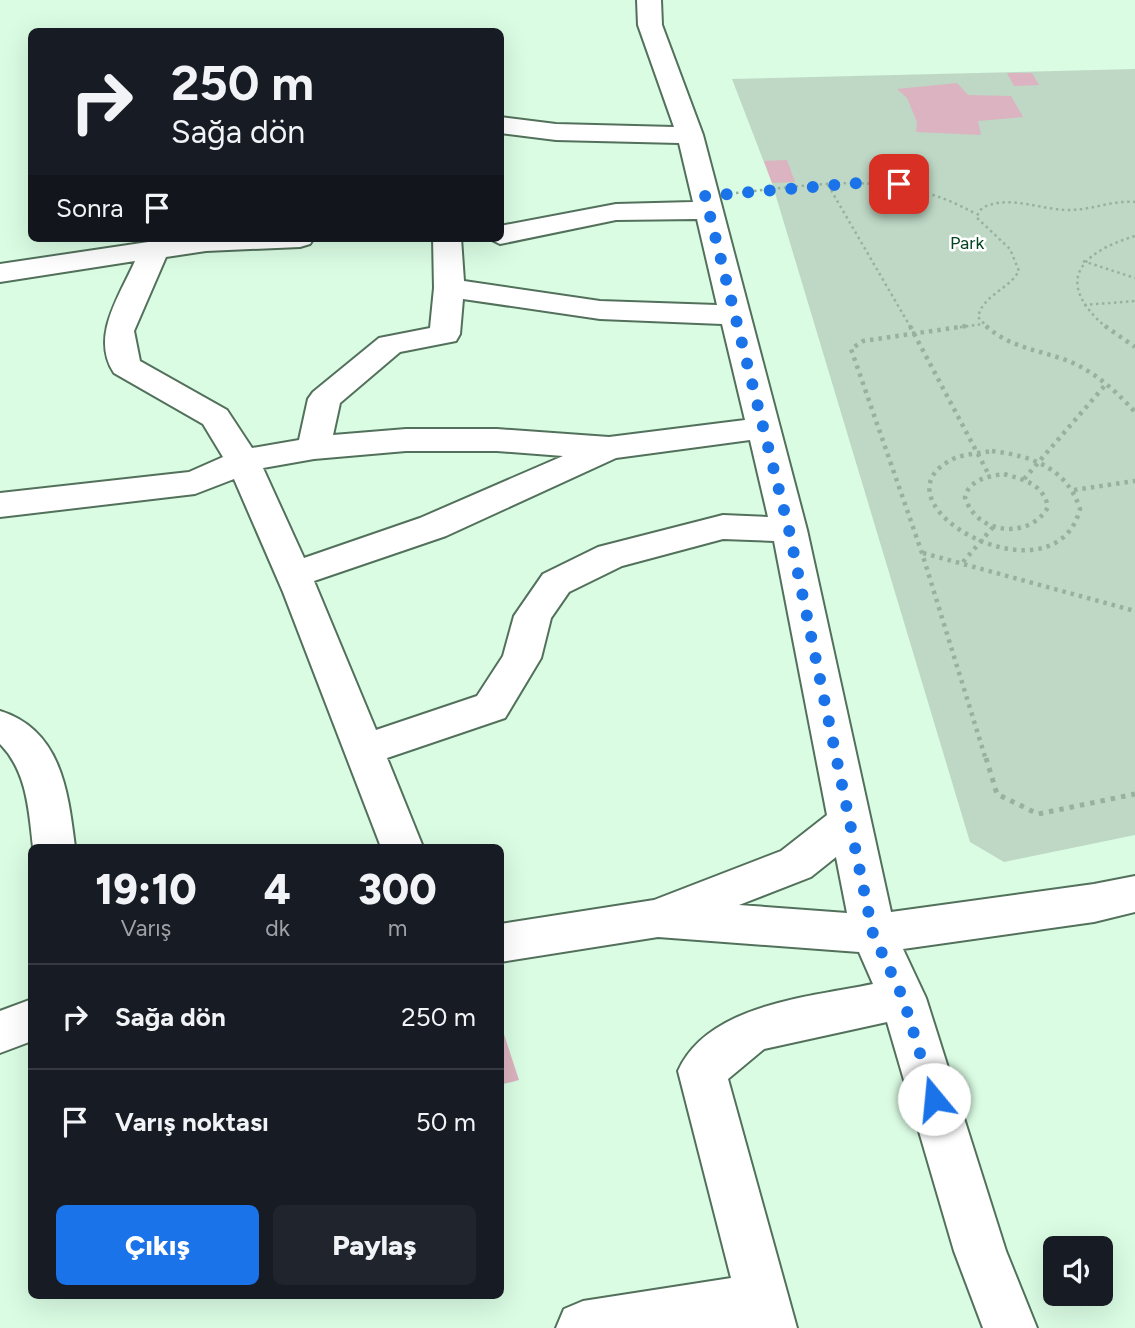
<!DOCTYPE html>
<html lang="tr">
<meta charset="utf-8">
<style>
body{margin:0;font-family:Figtree,sans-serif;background:#20242c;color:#f1f3f6;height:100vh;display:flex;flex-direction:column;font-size:26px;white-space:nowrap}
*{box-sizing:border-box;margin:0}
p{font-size:23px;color:#9ea1a6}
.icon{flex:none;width:38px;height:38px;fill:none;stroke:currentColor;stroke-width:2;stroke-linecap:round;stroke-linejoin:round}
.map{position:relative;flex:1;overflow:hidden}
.details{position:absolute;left:28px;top:844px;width:476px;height:455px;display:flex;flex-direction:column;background:#171b24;border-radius:10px;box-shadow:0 7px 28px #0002}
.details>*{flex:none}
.guide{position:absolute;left:28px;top:28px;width:476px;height:214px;border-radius:10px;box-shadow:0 7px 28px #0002;background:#171b24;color:#f1f3f6;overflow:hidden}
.buttons{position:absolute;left:1043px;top:1236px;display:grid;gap:14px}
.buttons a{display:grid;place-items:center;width:70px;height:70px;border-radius:10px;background:#171b24;box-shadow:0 7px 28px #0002;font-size:35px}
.pin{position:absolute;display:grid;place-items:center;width:60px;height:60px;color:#fff;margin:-30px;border-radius:14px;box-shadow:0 4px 10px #0006}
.me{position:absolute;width:77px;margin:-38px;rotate:343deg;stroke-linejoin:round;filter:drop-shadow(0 0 5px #0008)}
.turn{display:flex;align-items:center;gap:24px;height:147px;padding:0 28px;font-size:32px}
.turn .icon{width:91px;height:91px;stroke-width:2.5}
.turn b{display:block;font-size:49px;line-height:60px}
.then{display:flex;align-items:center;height:66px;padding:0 28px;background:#0003;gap:14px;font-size:26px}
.eta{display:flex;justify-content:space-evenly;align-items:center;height:119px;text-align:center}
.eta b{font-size:42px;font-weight:800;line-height:49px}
.primary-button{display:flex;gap:14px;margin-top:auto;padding:14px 28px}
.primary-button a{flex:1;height:80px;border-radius:10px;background:#1a73e8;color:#fff;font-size:28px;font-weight:800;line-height:80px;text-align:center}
.primary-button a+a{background:#20242c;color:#f1f3f6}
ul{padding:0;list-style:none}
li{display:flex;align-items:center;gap:21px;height:105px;padding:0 28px;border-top:2px solid #363941}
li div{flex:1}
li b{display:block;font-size:26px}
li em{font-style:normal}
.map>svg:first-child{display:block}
.green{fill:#bed8c5}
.building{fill:#dcb3c0}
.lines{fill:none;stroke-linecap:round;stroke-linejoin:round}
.minor-casing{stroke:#52705b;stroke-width:4}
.path-far2{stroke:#96b19e;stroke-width:2.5;stroke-dasharray:2.5 3.5;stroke-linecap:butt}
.path-far1{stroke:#96b19e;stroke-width:4.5;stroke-dasharray:3.5 5;stroke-linecap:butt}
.path{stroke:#96b19e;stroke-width:5;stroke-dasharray:4.5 6;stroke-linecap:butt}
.minor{fill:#fff;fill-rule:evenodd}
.route{stroke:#1a73e8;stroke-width:12;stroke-dasharray:0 21.6}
.labels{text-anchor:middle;stroke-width:5;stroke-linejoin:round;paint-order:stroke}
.far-park-label{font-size:18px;fill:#004421;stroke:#fff}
</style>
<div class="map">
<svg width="1135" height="1328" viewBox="0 0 1135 1328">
<rect width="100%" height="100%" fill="#dafce3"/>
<!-- green -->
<polygon class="green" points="1135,69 1135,835 1004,862 970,842 772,183 732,79"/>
<!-- building -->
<g class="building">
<polygon points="1007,73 1032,73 1039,85 1014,86"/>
<polygon points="957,83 968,95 1011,96 1023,117 978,121 981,135 916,132 917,122 907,98 897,89"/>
<polygon points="787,160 795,182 772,183 764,161"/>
<polygon points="500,1022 519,1080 500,1085"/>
</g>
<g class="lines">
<defs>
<g id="minor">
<path d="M637 0H661L662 25 703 135 807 530 891 912 1094 884 1135 876V912L1094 922 903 949 926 998 1006 1251 1037 1328H983L954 1251 887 1022 764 1049 728 1079 797 1328H556L564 1309 583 1301 731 1278 678 1071C708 1004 810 997 873 984L859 952 658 937 500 962V924L654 900 781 851 827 815 774 541 723 539 622 566 569 592 551 618 541 658 505 718 387 758 423 847H381L283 592 234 479 195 494 0 517V493L189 472 223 457 203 424 114 373C90 337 120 295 135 261L0 282V264L175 238H314L310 244 300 247 206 251 166 257 134 331 140 361 227 410 252 448 299 440 308 399 313 392 379 338 430 328 434 288 433 238H461L464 281 600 301 717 305 697 219 616 220 500 244 488 238H500V226L616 204 693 202 679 143 556 140 500 133V117L556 124 674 127 638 25ZM463 299 600 319 722 324 745 420 609 437 497 429H406L333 435 340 403 400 352 456 341 460 334ZM750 440 768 517 723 515 598 547 543 574 514 616 503 656 477 696 376 730 314 581 446 536 616 458ZM406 451H497L563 456 420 518 304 558 263 468 314 459ZM836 857 847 913 739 905 811 877Z"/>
<path d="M0 711C61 730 68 791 75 847H33C29 811 27 771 0 744Z"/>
<polygon points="32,999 32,1041 0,1053 0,1011"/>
</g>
</defs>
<!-- minor casing -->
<use href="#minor" class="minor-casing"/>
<!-- path-far2 -->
<g class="path-far2">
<polyline points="828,185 911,328"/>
<path d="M736 193C822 184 897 169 976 214"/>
<polyline points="1083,261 1135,278"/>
<polyline points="1084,305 1135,301"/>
<polyline points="954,328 983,324"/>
<path d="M988 328 978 317C983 295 1008 290 1019 271L1010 249 976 217 982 208C1010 194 1039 210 1069 210 1092 210 1112 200 1135 202"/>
<path d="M1107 328C1053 282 1079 253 1135 236"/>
</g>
<!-- path-far1 -->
<g class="path-far1">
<polyline points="910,326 989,475"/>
<polyline points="966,326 863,341 851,349 922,553 986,760"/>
<path d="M986 326C1009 347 1038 350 1066 360 1094 371 1115 390 1135 412"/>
<polyline points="1105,326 1135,347"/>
<path d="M992 451C1032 456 1067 468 1080 509 1054 609 861 501 955 458 965 454 981 453 992 451Z"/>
<path d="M1004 474C1025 480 1043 484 1048 507 1030 540 976 535 965 497 969 480 988 476 1004 474Z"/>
<polyline points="1024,479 1107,383"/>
<polyline points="1074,490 1135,481"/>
<polyline points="923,553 1135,611"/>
<polyline points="963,562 994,526"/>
</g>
<!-- path -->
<polyline class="path" points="986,758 997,794 1038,814 1135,794"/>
<!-- minor -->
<use href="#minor" class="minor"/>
</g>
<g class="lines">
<!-- route -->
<polyline class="route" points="899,184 859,183 705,196 789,530 873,934 903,998 934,1099"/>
</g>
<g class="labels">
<!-- far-park labels -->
<g class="far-park-label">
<text x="967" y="249">Park</text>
</g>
</g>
</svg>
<div class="buttons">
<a><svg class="icon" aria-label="sound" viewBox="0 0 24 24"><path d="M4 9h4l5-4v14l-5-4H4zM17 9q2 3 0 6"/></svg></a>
</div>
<div class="pin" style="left:899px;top:184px;background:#d93025"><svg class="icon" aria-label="arrive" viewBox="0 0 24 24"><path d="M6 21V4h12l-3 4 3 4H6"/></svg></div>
<svg class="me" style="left:934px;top:1099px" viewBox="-20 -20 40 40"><circle r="19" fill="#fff"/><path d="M0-13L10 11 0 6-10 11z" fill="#1a73e8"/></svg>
<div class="guide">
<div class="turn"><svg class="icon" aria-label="right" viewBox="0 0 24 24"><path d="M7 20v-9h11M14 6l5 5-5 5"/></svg><div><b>250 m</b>Sağa dön</div></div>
<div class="then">Sonra<svg class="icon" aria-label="arrive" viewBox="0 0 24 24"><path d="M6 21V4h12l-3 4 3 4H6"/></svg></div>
</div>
<section class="details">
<div class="eta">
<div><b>19:10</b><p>Varış</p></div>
<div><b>4</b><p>dk</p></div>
<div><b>300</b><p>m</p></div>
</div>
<ul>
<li><svg class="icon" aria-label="right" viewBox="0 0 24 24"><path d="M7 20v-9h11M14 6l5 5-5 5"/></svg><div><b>Sağa dön</b></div><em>250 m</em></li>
<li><svg class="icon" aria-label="arrive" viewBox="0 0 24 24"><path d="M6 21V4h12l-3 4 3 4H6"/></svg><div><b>Varış noktası</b></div><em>50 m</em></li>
</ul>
<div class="primary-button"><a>Çıkış</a><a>Paylaş</a></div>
</section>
</div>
